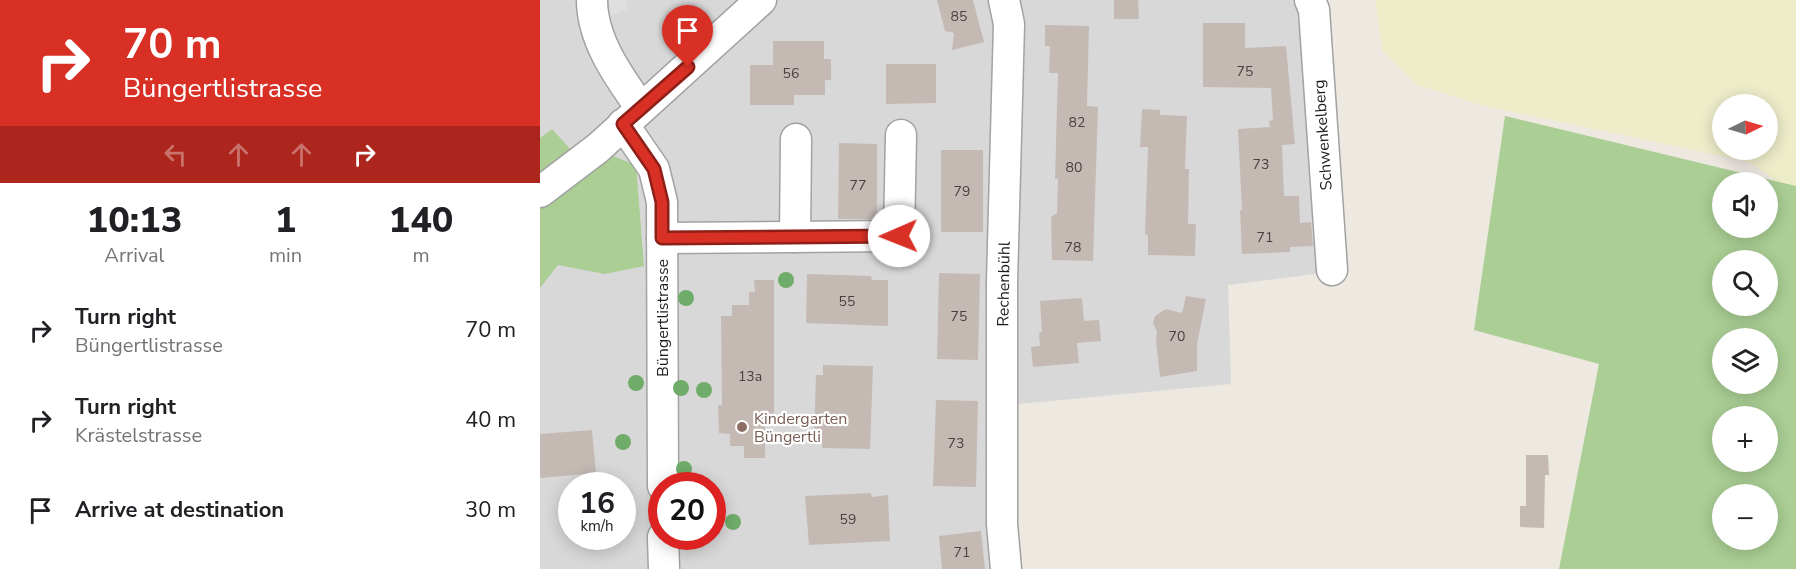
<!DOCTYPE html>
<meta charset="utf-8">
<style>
body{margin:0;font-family:"Nunito Sans",sans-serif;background:#f2f2f2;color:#202124;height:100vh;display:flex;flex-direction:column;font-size:22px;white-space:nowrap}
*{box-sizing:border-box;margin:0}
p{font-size:20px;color:#757577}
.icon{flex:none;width:33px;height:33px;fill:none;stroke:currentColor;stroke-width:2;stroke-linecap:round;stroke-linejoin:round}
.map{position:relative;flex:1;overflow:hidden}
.panel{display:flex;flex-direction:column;background:#fff;width:540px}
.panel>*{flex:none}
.hud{background:#d93025;color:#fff;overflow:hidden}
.needle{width:39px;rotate:85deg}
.tools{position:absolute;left:1172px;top:94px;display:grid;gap:12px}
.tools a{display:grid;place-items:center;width:66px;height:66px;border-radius:50%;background:#fff;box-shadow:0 3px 15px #0003;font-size:30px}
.speed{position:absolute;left:18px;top:472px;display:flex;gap:12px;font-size:30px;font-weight:700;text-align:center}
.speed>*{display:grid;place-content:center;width:78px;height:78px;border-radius:50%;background:#fff;box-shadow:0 3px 15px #0003;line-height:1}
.speed small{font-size:15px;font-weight:400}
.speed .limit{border:9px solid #d22;background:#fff;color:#111}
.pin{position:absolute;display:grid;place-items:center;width:51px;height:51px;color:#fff;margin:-62px -26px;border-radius:50% 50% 50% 0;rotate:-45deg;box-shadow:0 0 6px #0007}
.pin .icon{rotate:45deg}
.me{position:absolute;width:66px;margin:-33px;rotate:269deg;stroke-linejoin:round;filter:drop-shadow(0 0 4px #0008)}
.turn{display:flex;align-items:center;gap:21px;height:126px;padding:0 24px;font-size:27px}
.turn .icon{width:78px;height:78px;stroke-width:2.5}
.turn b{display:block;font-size:42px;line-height:51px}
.lanes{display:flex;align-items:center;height:57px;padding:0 24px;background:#0003;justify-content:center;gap:30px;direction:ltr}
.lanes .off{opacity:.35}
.eta{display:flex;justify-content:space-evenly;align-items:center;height:102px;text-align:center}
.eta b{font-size:36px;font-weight:800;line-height:42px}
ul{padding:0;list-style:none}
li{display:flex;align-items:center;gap:18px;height:90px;padding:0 24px}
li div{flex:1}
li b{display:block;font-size:22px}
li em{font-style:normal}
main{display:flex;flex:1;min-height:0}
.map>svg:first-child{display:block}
.residential{fill:#d9d8d8;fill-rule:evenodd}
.farmland{fill:#ededca;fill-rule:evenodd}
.forest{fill:#aace94;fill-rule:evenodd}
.parking{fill:#dfdfdf}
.building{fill:#c5b9b4}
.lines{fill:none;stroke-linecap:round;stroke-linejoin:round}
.minor-casing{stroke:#a2a2a2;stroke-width:33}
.minor{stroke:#fff;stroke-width:30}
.tree{fill:#70ac69}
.route-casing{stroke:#8d1f18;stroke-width:15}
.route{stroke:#d93025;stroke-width:10}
.education-dot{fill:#8d6e63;stroke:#fff;stroke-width:2}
.labels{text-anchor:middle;stroke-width:4.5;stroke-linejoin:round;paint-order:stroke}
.number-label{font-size:14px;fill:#464241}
.street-label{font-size:16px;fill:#1b1b1b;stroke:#fff}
.education-label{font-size:16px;fill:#785e54;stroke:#fff;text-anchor:start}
</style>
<main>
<section class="panel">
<div class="hud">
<div class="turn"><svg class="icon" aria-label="right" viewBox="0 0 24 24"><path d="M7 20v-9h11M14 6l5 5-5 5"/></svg><div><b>70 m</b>Büngertlistrasse</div></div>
<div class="lanes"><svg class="icon off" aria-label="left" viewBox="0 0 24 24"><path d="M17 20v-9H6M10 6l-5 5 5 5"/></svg><svg class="icon off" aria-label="ahead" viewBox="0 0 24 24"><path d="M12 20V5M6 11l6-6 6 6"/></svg><svg class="icon off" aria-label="ahead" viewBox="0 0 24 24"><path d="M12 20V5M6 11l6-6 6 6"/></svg><svg class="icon" aria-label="right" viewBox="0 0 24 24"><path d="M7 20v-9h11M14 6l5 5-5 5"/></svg></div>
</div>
<div class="eta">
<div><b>10:13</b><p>Arrival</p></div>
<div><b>1</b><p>min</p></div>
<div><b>140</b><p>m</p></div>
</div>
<ul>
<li><svg class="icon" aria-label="right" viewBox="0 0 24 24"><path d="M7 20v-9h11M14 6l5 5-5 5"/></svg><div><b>Turn right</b><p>Büngertlistrasse</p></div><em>70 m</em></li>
<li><svg class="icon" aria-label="right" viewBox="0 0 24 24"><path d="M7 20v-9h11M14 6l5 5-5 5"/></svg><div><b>Turn right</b><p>Krästelstrasse</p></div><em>40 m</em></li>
<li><svg class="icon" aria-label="arrive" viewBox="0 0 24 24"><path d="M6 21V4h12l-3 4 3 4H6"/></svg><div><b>Arrive at destination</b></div><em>30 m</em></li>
</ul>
</section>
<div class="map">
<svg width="1256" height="569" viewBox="0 0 1256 569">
<rect width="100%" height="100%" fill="#ede8e0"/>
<!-- residential -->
<path class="residential" d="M0 0H760L783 273 688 285 691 384 457 406 470 569H0ZM32 486H82V537H32ZM122 486H172V537H122Z"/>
<!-- farmland -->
<path class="farmland" d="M835 0H1256V196L1210 162 940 105 875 84 843 52ZM1182 105H1227V150H1182Z"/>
<!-- forest -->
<g class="forest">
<path d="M965 116 1256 186V569H1019L1059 364 934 330ZM1182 183H1227V228H1182ZM1182 261H1227V306H1182ZM1182 339H1227V384H1182ZM1182 417H1227V462H1182ZM1182 495H1227V540H1182Z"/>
<polygon points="12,129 32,151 0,174 0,138"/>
<polygon points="65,153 96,165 104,266 65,274 18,265 0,288 0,204"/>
</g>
<!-- parking -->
<polygon class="parking" points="69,0 86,0 87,10 71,15"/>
<!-- building -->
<g class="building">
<polygon points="397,0 433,0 444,42 412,50 414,33 405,31"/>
<polygon points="574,0 598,0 599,19 574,19"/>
<polygon points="663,23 705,23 705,48 746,46 755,144 742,145 744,196 759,196 760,223 771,222 773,246 750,247 750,252 702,254 700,210 702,210 698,129 730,127 729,121 733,120 731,88 663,87"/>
<polygon points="505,25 549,26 547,106 558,107 553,261 512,260 511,217 517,213 518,179 515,179 518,73 509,73 510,46 505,46"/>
<polygon points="233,41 284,41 284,59 291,59 291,80 285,80 285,95 254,95 254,105 210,105 210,65 233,65"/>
<polygon points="346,64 396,64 396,103 346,104"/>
<polygon points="602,109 620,110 620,115 647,116 645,169 649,169 648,224 656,224 655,256 608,255 608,235 605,234 608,147 600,147"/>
<polygon points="299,143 337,144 337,219 298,219"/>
<rect x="401" y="150" width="42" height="82"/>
<polygon points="399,273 440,274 438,360 397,359"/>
<polygon points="267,274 331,276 332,280 348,280 348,326 266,323"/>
<polygon points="214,280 234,280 234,422 225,422 225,458 204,458 204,446 190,446 190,434 179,433 178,405 182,405 181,316 192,316 192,305 209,305 209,292 215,292"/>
<polygon points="646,296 666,299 657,344 657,371 620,377 616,341 617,331 613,323 615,316 626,309 642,313"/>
<polygon points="542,298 544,321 559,320 561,341 537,343 539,363 493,367 491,347 500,346 499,333 502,332 500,301"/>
<polygon points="283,365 333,366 330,449 282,448 282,438 274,438 276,375 283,375"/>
<polygon points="396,400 438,401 436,487 393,486"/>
<polygon points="52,430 56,473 0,478 0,434"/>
<polygon points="986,455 1008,455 1009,475 1005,475 1004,528 980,527 980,506 986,506"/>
<polygon points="331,493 332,497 348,495 350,541 269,545 265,496"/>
<polygon points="441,531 445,569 402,569 399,536"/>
</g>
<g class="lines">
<defs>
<g id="minor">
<path d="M52 0C52 40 79 77 101 108"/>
<polyline points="464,0 469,24 462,282 462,524 466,569"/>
<polyline points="770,0 774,10 792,270"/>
<polyline points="83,124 114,169 122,202 123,486"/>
<polyline points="0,192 58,148 221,0"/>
<polyline points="255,237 256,139"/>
<polyline points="122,238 359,236 361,135"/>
<polyline points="123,537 124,569"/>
</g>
</defs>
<!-- minor casing -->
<use href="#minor" class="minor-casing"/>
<!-- minor -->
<use href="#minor" class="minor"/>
</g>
<!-- trees -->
<g class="tree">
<circle cx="246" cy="280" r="8"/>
<circle cx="146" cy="298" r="8"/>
<circle cx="96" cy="383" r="8"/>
<circle cx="141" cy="388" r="8"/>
<circle cx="164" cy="390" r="8"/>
<circle cx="83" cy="442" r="8"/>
<circle cx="144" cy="469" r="8"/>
<circle cx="193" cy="522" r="8"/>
</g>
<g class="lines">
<defs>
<polyline id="route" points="148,67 83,124 114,169 122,202 122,238 359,236"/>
</defs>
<!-- route casing -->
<use href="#route" class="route-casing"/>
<!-- route -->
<use href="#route" class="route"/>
</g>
<!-- markers -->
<circle class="education-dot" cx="202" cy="427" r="6"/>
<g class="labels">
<!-- number labels -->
<g class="number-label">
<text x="419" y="21">85</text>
<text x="705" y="76">75</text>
<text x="251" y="78">56</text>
<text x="537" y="127">82</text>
<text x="721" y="169">73</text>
<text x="534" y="172">80</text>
<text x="318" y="190">77</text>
<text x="422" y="196">79</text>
<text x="725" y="242">71</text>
<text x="533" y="252">78</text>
<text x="307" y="306">55</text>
<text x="419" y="321">75</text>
<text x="637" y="341">70</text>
<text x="210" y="381">13a</text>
<text x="416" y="448">73</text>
<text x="308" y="524">59</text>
<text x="422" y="557">71</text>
</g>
<!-- street labels -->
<g class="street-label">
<text transform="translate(782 135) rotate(-94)" y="6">Schwenkelberg</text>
<text transform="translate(463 284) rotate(-89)" y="6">Rechenbühl</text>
<text transform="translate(122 318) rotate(-90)" y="6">Büngertlistrasse</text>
</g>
<!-- education labels -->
<g class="education-label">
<text x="214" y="424">Kindergarten<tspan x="214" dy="18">Büngertli</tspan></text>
</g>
</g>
</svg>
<div class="tools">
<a><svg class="needle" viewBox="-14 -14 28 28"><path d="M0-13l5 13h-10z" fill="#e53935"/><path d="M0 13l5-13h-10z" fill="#757577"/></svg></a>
<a><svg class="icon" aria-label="sound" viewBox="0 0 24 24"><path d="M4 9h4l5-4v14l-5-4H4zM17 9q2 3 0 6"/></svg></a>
<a><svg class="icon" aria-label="search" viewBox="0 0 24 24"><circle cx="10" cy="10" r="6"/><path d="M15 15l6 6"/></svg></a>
<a><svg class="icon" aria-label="layers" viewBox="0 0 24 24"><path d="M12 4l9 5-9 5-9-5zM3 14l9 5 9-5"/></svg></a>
<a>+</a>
<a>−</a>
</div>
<div class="speed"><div>16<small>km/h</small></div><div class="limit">20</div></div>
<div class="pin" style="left:148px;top:67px;background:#d93025"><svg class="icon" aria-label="arrive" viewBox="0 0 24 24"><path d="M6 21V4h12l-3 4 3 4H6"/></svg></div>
<svg class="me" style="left:359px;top:236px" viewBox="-20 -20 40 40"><circle r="19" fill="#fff"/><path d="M0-13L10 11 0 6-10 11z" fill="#d93025"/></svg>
</div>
</main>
